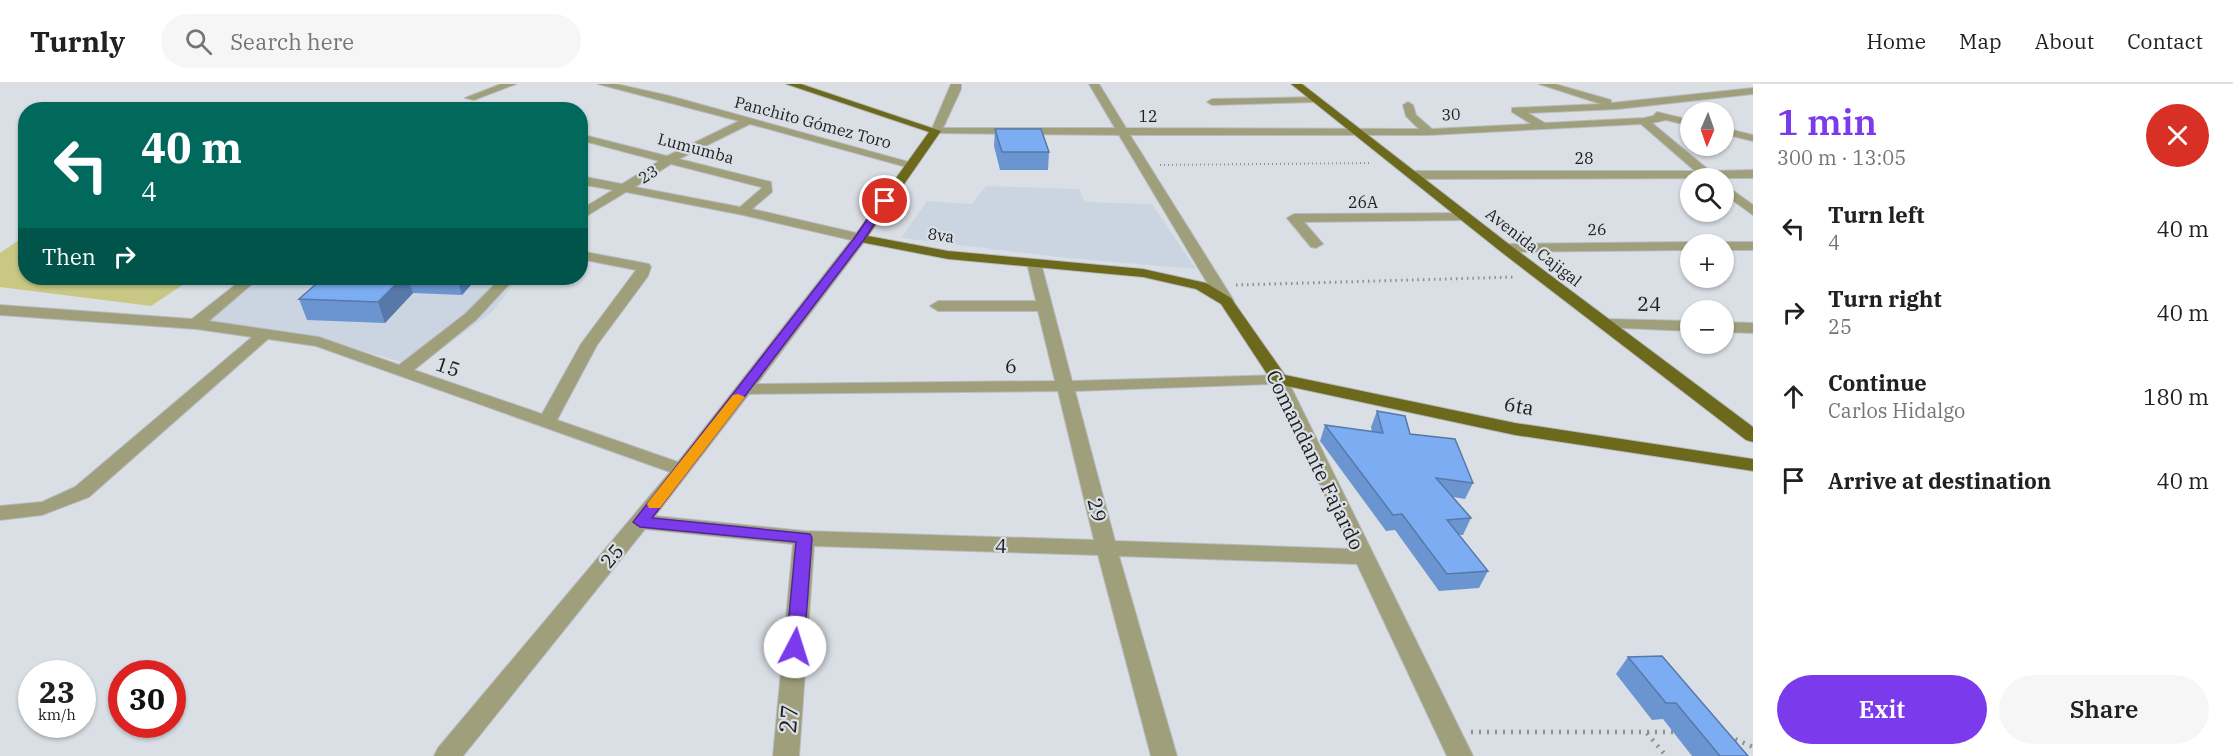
<!DOCTYPE html>
<meta charset="utf-8">
<style>
body{margin:0;font-family:"IBM Plex Serif",serif;background:#f6f6f6;color:#202124;height:100vh;display:flex;flex-direction:column;font-size:22px;white-space:nowrap}
*{box-sizing:border-box;margin:0}
p{font-size:20px;color:#757577}
.icon{flex:none;width:33px;height:33px;fill:none;stroke:currentColor;stroke-width:2;stroke-linecap:round;stroke-linejoin:round}
.map{position:relative;flex:1;overflow:hidden}
.details{display:flex;flex-direction:column;background:#fff;width:480px}
.details>*{flex:none}
.banner{position:absolute;left:18px;top:18px;width:570px;height:183px;border-radius:24px;box-shadow:0 2px 4px #0004;background:#00695c;color:#fff;overflow:hidden}
.needle{width:39px;rotate:182deg}
.fabs{position:absolute;left:1680px;top:18px;display:grid;gap:12px}
.fabs a{display:grid;place-items:center;width:54px;height:54px;border-radius:50%;background:#fff;box-shadow:0 2px 4px #0004;font-size:30px}
.speed{position:absolute;left:18px;top:576px;display:flex;gap:12px;font-size:30px;font-weight:700;text-align:center}
.speed>*{display:grid;place-content:center;width:78px;height:78px;border-radius:50%;background:#fff;box-shadow:0 2px 4px #0004;line-height:1}
.speed small{font-size:15px;font-weight:400}
.speed .limit{border:9px solid #d22;background:#fff;color:#111}
.pin{position:absolute;display:grid;place-items:center;width:51px;height:51px;color:#fff;margin:-26px;border:3px solid #fff;border-radius:50%;box-shadow:0 2px 6px #0007}
.me{position:absolute;width:66px;margin:-33px;rotate:5deg;stroke-linejoin:round;filter:drop-shadow(0 0 4px #0008)}
.turn{display:flex;align-items:center;gap:21px;height:126px;padding:0 24px;font-size:27px}
.turn .icon{width:78px;height:78px;stroke-width:2.5}
.turn b{display:block;font-size:42px;line-height:51px}
.then{display:flex;align-items:center;height:57px;padding:0 24px;background:#0003;gap:12px;font-size:22px}
.round{display:grid;place-items:center;flex:none;width:63px;height:63px;border-radius:32px;background:#f6f6f6}
.headline{display:flex;align-items:center;justify-content:space-between;height:102px;padding:0 24px}
h1{font-size:36px;font-weight:600;line-height:45px;color:#7c3aed}
.button{display:flex;gap:12px;margin-top:auto;padding:12px 24px}
.button a{flex:1;height:69px;border-radius:36px;background:#7c3aed;color:#fff;font-size:24px;font-weight:600;line-height:69px;text-align:center}
.button a+a{background:#f6f6f6;color:#202124}
ul{padding:0;list-style:none}
li{display:flex;align-items:center;gap:18px;height:84px;padding:0 24px}
li div{flex:1}
li b{display:block;font-size:22px}
li em{font-style:normal}
header{display:flex;align-items:center;gap:36px;box-sizing:border-box;height:84px;padding:0 30px;background:#fff;border-bottom:2px solid #e0e0e0}
header strong{font-size:28px}
nav{display:flex;gap:33px;margin-inline-start:auto;font-size:21px}
.search{width:420px;height:54px;background:#f6f6f6;display:flex;align-items:center;gap:15px;box-sizing:border-box;padding:0 21px;border-radius:33px;color:#757577;font-size:22px}
main{display:flex;flex:1;min-height:0}
.map>svg:first-child{display:block}
.built{fill:#cbd5e1}
.green{fill:#c9c784}
.lines{fill:none;stroke-linecap:round;stroke-linejoin:round}
.minor-casing{stroke:#b8bcc2;stroke-width:2}
.major-casing{stroke:#b8bcc2;stroke-width:2}
.path-far2{stroke:#8d9195;stroke-width:2;stroke-dasharray:1 3;stroke-linecap:butt}
.path-far1{stroke:#8d9195;stroke-width:3;stroke-dasharray:1.5 4;stroke-linecap:butt}
.path{stroke:#8d9195;stroke-width:4.5;stroke-dasharray:2 6;stroke-linecap:butt}
.minor{fill:#a09f7b;fill-rule:evenodd}
.major{fill:#6c691d;fill-rule:evenodd}
.wall{fill:#6b95d0}
.shaded-wall{fill:#5779a9}
.building{fill:#7cadf2;stroke:#5779a9;stroke-width:1.5}
.route{fill:#7c3aed;stroke:#51269a;stroke-width:1.5}
.slow{fill:#f59e0b}
.labels{text-anchor:middle;stroke-width:4.5;stroke-linejoin:round;paint-order:stroke}
.far-street-label{font-size:16px;fill:#1c1e20;stroke:#dadfe5}
.street-label{font-size:20px;fill:#1c1e20;stroke:#dadfe5}
.near-street-label{font-size:24px;fill:#1c1e20;stroke:#dadfe5}
</style>
<header>
<strong>Turnly</strong>
<div class="search"><svg class="icon" aria-label="search" viewBox="0 0 24 24"><circle cx="10" cy="10" r="6"/><path d="M15 15l6 6"/></svg>Search here</div>
<nav><a>Home</a><a>Map</a><a>About</a><a>Contact</a></nav>
</header>
<main>
<div class="map">
<svg width="1753" height="672" viewBox="0 0 1753 672">
<rect width="100%" height="100%" fill="#dadfe5"/>
<!-- built -->
<g class="built">
<polygon points="986,102 1079,105 1085,118 1152,120 1196,185 1066,174 901,154 927,117 972,120"/>
<polygon points="258,194 518,194 492,228 417,283 321,254 206,237"/>
</g>
<!-- green -->
<polygon class="green" points="25,152 26,194 193,194 151,222 0,203 0,169"/>
<g class="lines">
<defs>
<g id="minor">
<polygon points="501,0 516,0 474,16 465,14"/>
<path d="M598 0H616L670 12 916 80 910 84 750 40 679 75 771 98 772 108 752 125 865 151 867 154 757 300 1055 297 1038 227H938L930 222 938 217H1036L1027 179 1034 175 1041 179 1072 297 1285 291 1473 672H1447L1357 480 1119 472 1177 672H1151L1098 471 814 462 799 672H773L793 460 645 445 463 672H434L438 664 670 388 316 262 268 255 89 413 42 431 0 436V422L42 418 75 403 252 253 196 245 0 231V221L192 235 244 194H259L209 237 319 253 399 281 465 230 501 194H515L476 236 414 286 542 330 581 260 636 186 580 175V167L649 180 651 183 648 192 597 261 557 336 678 378 851 156 743 131 626 108 580 136V126L613 106 580 100V92L622 100 659 77 580 56V50L667 72 739 37ZM671 80 761 103 762 104 740 123 635 103ZM1273 300 1350 465 1115 457 1075 307ZM1058 307 1094 456 804 447 655 432 749 310Z"/>
<polygon points="951,0 961,0 961,5 943,44 1115,44 1089,0 1099,0 1126,44 1419,45 1406,32 1403,21 1408,18 1413,21 1416,31 1432,45 1531,40 1512,28 1512,24 1601,20 1539,0 1555,0 1611,16 1611,19 1753,4 1753,10 1618,25 1528,29 1545,39 1644,34 1653,32 1657,28 1690,36 1690,42 1666,36 1652,39 1710,87 1753,86 1753,94 1414,95 1408,91 1414,87 1695,87 1641,40 1429,51 1130,51 1234,217 1226,222 1218,217 1119,51 932,49 931,47"/>
<polygon points="1319,13 1320,15 1315,18 1212,21 1207,18 1212,15"/>
<polygon points="1724,44 1753,51 1753,57 1724,50"/>
<polygon points="1724,100 1753,121 1753,131 1724,110"/>
<polygon points="1465,129 1470,130 1470,136 1304,138 1323,160 1316,164 1311,163 1287,134 1294,130"/>
<polygon points="1690,158 1696,160 1690,160 1690,166 1505,168 1498,164 1505,160"/>
<polygon points="1724,158 1753,158 1753,166 1724,166 1724,160 1718,160"/>
<polygon points="1606,235 1690,237 1690,247 1600,243 1598,240 1600,237"/>
<polygon points="1724,238 1753,239 1753,249 1724,248"/>
</g>
<g id="major">
<polygon points="786,0 801,0 941,47 868,152 948,167 1143,185 1206,199 1231,214 1285,291 1515,339 1753,375 1753,387 1515,351 1273,299 1221,220 1196,205 1143,193 948,175 855,157 853,154 929,48"/>
<polygon points="1291,0 1302,0 1510,161 1753,343 1753,358 1746,356 1500,167"/>
</g>
</defs>
<!-- minor casing -->
<use href="#minor" class="minor-casing"/>
<!-- major casing -->
<use href="#major" class="major-casing"/>
<!-- path-far2 -->
<polyline class="path-far2" points="1160,81 1372,79"/>
<!-- path-far1 -->
<polyline class="path-far1" points="1236,201 1516,193"/>
<!-- path -->
<g class="path">
<polyline points="1471,648 1677,648"/>
<polyline points="1647,649 1666,672"/>
<polyline points="1728,652 1753,663"/>
</g>
<!-- minor -->
<use href="#minor" class="minor"/>
<!-- major -->
<use href="#major" class="major"/>
</g>
<!-- wall -->
<g class="wall">
<polygon points="995,45 1049,68 1048,86 1000,86 994,62"/>
<polygon points="323,194 477,194 462,211 413,209 385,239 307,236 299,215"/>
<polygon points="1377,327 1410,350 1473,399 1465,415 1453,413 1471,434 1463,451 1459,451 1488,487 1479,504 1439,507 1395,446 1386,447 1320,357 1325,341 1372,348 1371,343"/>
<polygon points="1628,573 1748,672 1692,672 1663,635 1652,636 1616,590"/>
</g>
<!-- shaded-wall -->
<g class="shaded-wall">
<polygon points="402,194 408,194 413,209 385,239 378,218"/>
<polygon points="457,194 477,194 462,211"/>
</g>
<!-- building -->
<g class="building">
<polygon points="995,45 1041,45 1049,68 1002,68"/>
<polygon points="323,194 402,194 378,218 299,215"/>
<polygon points="1377,327 1405,332 1410,350 1455,355 1473,399 1436,394 1471,434 1447,436 1488,487 1447,490 1402,430 1393,431 1325,341 1383,349"/>
<polygon points="1662,572 1748,672 1720,672 1676,619 1666,619 1628,573"/>
</g>
<!-- route -->
<polygon class="route" points="885,114 889,117 863,157 652,434 810,450 812,454 804,563 801,568 789,568 786,563 796,458 640,443 633,438 856,152 881,115"/>
<!-- slow -->
<polygon class="slow" points="738,310 745,313 660,424 649,424 647,420 649,417 733,311"/>
<g class="labels">
<!-- far-street labels -->
<g class="far-street-label">
<text transform="translate(1451 30) rotate(-3)" y="6">30</text>
<text x="1148" y="38">12</text>
<text transform="translate(813 38) rotate(15)" y="6">Panchito Gómez Toro</text>
<text transform="translate(696 64) rotate(15)" y="6">Lumumba</text>
<text x="1584" y="80">28</text>
<text transform="translate(648 90) rotate(-32)" y="6">23</text>
<text x="1363" y="124">26A</text>
<text transform="translate(1597 145) rotate(-1)" y="6">26</text>
<text transform="translate(941 151) rotate(8)" y="6">8va</text>
<text transform="translate(1534 163) rotate(38)" y="6">Avenida Cajigal</text>
</g>
<!-- street labels -->
<g class="street-label">
<text transform="translate(1649 220) rotate(1)" y="7">24</text>
<text transform="translate(1011 282) rotate(-1)" y="7">6</text>
<text transform="translate(448 283) rotate(19)" y="7">15</text>
<text transform="translate(1519 322) rotate(10)" y="7">6ta</text>
<text transform="translate(1315 376) rotate(64)" y="7">Comandante Fajardo</text>
<text transform="translate(1097 426) rotate(76)" y="7">29</text>
<text transform="translate(1001 462) rotate(2)" y="7">4</text>
<text transform="translate(612 472) rotate(-50)" y="7">25</text>
</g>
<!-- near-street labels -->
<g class="near-street-label">
<text transform="translate(789 635) rotate(-85)" y="8">27</text>
</g>
</g>
</svg>
<div class="fabs">
<a><svg class="needle" viewBox="-14 -14 28 28"><path d="M0-13l5 13h-10z" fill="#e53935"/><path d="M0 13l5-13h-10z" fill="#757577"/></svg></a>
<a><svg class="icon" aria-label="search" viewBox="0 0 24 24"><circle cx="10" cy="10" r="6"/><path d="M15 15l6 6"/></svg></a>
<a>+</a>
<a>−</a>
</div>
<div class="speed"><div>23<small>km/h</small></div><div class="limit">30</div></div>
<div class="pin" style="left:885px;top:117px;background:#d93025"><svg class="icon" aria-label="arrive" viewBox="0 0 24 24"><path d="M6 21V4h12l-3 4 3 4H6"/></svg></div>
<svg class="me" style="left:795px;top:563px" viewBox="-20 -20 40 40"><circle r="19" fill="#fff"/><path d="M0-13L10 11 0 6-10 11z" fill="#7c3aed"/></svg>
<div class="banner">
<div class="turn"><svg class="icon" aria-label="left" viewBox="0 0 24 24"><path d="M17 20v-9H6M10 6l-5 5 5 5"/></svg><div><b>40 m</b>4</div></div>
<div class="then">Then<svg class="icon" aria-label="right" viewBox="0 0 24 24"><path d="M7 20v-9h11M14 6l5 5-5 5"/></svg></div>
</div>
</div>
<section class="details">
<div class="headline"><div><h1>1 min</h1><p>300 m · 13:05</p></div><a class="round" style="background:#d93025;color:#fff"><svg class="icon" aria-label="close" viewBox="0 0 24 24"><path d="M6 6l12 12M18 6L6 18"/></svg></a></div>
<ul>
<li><svg class="icon" aria-label="left" viewBox="0 0 24 24"><path d="M17 20v-9H6M10 6l-5 5 5 5"/></svg><div><b>Turn left</b><p>4</p></div><em>40 m</em></li>
<li><svg class="icon" aria-label="right" viewBox="0 0 24 24"><path d="M7 20v-9h11M14 6l5 5-5 5"/></svg><div><b>Turn right</b><p>25</p></div><em>40 m</em></li>
<li><svg class="icon" aria-label="ahead" viewBox="0 0 24 24"><path d="M12 20V5M6 11l6-6 6 6"/></svg><div><b>Continue</b><p>Carlos Hidalgo</p></div><em>180 m</em></li>
<li><svg class="icon" aria-label="arrive" viewBox="0 0 24 24"><path d="M6 21V4h12l-3 4 3 4H6"/></svg><div><b>Arrive at destination</b></div><em>40 m</em></li>
</ul>
<div class="button"><a>Exit</a><a>Share</a></div>
</section>
</main>
